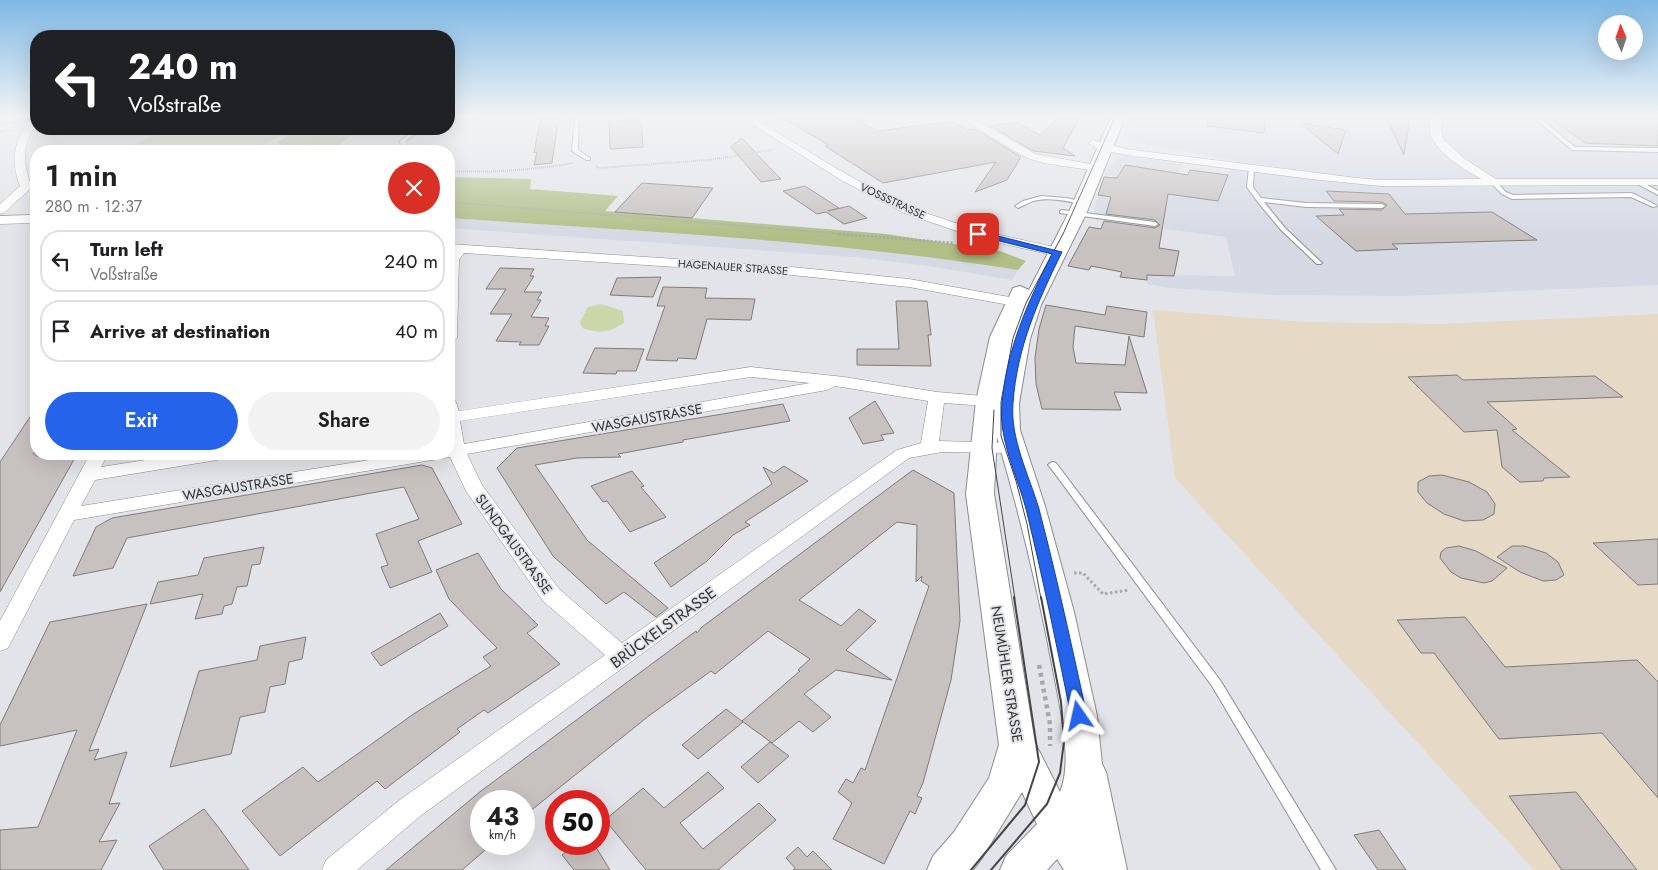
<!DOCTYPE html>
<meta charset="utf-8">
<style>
body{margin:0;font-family:Jost,sans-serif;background:#f2f2f2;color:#202124;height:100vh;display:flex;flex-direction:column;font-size:19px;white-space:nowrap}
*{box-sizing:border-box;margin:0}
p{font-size:16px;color:#757577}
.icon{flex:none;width:28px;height:28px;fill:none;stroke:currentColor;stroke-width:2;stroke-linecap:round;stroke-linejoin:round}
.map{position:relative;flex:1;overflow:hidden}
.drawer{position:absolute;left:30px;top:145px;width:425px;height:315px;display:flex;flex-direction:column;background:#fff;border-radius:20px;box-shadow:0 5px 20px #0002}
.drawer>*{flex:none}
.guide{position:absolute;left:30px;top:30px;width:425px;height:105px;border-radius:20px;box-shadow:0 5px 20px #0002;background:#202124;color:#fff;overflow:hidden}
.needle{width:32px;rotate:358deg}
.fabs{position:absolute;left:1598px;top:15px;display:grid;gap:10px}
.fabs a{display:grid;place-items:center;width:45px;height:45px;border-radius:50%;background:#fff;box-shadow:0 5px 20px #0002;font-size:25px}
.speed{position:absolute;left:470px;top:790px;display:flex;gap:10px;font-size:25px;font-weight:700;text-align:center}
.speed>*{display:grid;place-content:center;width:65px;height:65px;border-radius:50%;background:#fff;box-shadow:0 5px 20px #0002;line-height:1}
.speed small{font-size:12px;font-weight:400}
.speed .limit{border:8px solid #d22;background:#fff;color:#111}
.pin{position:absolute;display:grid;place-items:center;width:42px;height:42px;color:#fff;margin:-21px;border-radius:10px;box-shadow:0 2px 8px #0006}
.me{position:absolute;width:55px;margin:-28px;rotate:349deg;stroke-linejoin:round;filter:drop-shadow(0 0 4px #0008)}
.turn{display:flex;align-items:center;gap:18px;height:105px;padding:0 15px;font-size:22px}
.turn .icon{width:65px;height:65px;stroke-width:2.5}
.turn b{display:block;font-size:35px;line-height:42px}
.round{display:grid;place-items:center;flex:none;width:52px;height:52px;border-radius:26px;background:#f2f2f2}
.head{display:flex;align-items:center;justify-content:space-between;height:85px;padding:0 15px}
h1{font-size:30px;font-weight:600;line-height:38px}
.cta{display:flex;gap:10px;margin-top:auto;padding:10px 15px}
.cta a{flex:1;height:58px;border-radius:30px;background:#2563eb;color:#fff;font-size:20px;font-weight:600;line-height:58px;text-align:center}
.cta a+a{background:#f2f2f2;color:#202124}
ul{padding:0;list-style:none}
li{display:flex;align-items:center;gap:15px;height:62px;margin:0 10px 8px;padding:0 5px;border:2px solid #e0e0e0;border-radius:20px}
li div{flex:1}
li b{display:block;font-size:19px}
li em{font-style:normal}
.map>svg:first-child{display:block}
.built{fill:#d5d9e4}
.industrial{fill:#e6d9c5}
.green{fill:#cad7a8}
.forest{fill:#b0bf86}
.building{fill:#c7c1c0;stroke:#807a79}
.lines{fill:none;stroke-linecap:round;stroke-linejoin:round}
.lane-casing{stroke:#8a8b90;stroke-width:2}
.street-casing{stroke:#8a8b90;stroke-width:1}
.secondary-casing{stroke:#8a8b90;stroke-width:2}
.path-far3{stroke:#a7a8ac;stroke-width:2;stroke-dasharray:1 1;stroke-linecap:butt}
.path-far2{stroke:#a7a8ac;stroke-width:2.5;stroke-dasharray:2 2;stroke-linecap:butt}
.path-far1{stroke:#a7a8ac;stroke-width:3;stroke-dasharray:2.5 2.5;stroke-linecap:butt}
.path{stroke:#a7a8ac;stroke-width:4.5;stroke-dasharray:4 4;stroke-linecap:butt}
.lane{fill:#fff;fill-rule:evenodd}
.street{fill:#fff;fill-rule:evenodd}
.secondary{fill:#fff;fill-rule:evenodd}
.tram-far1{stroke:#444548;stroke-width:1}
.tram{stroke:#444548;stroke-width:2}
.route{fill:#2563eb;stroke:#184099}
.labels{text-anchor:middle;stroke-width:4;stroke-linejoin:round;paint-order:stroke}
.far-street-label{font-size:11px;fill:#323335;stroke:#e3e4e9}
.street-label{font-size:14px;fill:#323335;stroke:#e3e4e9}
.near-street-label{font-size:16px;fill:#323335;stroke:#e3e4e9}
</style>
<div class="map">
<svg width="1658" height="870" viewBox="0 0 1658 870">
<rect width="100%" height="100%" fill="#e3e4e9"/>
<!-- built -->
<g class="built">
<polygon points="1134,115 1658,115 1658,285 1404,296 1275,295 1170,288 1147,284 1147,275 1235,276 1226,237 1092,219 1098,195 1153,203 1156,193 1218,201 1233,160 1134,142 1124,137 1122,135"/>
<polygon points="1125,157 1139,158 1182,164 1173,183 1105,175 1116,159"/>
<polygon points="449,218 735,237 859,248 935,257 1018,270 1012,280 929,266 854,257 449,228"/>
</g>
<!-- industrial -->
<polygon class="industrial" points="1153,310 1305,322 1440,324 1658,314 1658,870 1534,870 1175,478"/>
<!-- green -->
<g class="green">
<polygon points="45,129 116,129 42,137"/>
<polygon points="167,129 292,129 252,151 119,151"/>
<path d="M601 304 623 311 624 323C609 333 599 334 582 328L580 322 588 307Z"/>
</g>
<!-- forest -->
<g class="forest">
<polygon points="300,129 360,129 330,151 280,151 279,141"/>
<path d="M449 177 531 179 530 189 618 196 605 211 886 234 1000 251 1026 261 1018 270C829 240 639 231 449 218Z"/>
</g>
<!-- building -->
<g class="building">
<polygon points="541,115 559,115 552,163 534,165 537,152 534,153"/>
<polygon points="777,115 848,115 878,131 952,121 967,130 975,129 1021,157 1007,180 975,192 996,162 883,183 825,146 829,145"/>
<polygon points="1061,115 1081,115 1063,148 1075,156 1033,151 991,126 1016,122 1040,135"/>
<polygon points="1208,115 1266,115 1264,133 1207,126"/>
<polygon points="1385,115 1410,117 1404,155"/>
<polygon points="1546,115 1658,115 1658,146 1585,143"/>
<polygon points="627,120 641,120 643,147 610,149 609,121"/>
<polygon points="1300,123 1346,130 1338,154"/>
<polygon points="742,138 769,167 781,179 761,182 731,147"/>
<polygon points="1125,165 1188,175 1190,170 1228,175 1218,201 1168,194 1159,248 1179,251 1174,276 1147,275 1147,280 1120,277 1122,272 1091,266 1089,270 1068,266 1089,227 1101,229 1104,221 1155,228 1160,225 1155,220 1106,214 1111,197 1098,195 1104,177 1117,178"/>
<polygon points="642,183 713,188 692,218 615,212"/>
<polygon points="805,186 839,208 828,211 849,206 867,218 844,224 826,212 817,214 783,191"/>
<polygon points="1326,191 1389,194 1405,214 1492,212 1537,240 1392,244 1398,249 1356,251 1316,216 1344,215 1339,209 1382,210 1387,205 1382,202 1334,201"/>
<polygon points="500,268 534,269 530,276 534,276 524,292 542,292 537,300 541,300 531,317 549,318 545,326 549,326 539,345 519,345 521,342 496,341 512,314 490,314 506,289 486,289"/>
<polygon points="661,277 653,297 610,295 617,278"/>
<polygon points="663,287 707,288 705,298 755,299 751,320 707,319 696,359 678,358 677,361 646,360 665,306 657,306"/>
<polygon points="896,301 927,301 931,335 928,335 931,366 857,365 857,349 899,349"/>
<polygon points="1046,305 1105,315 1107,306 1147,312 1144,337 1075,326 1073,347 1076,363 1125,365 1129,336 1147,393 1114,392 1121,410 1042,409 1036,384 1035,358 1039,329"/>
<polygon points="595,348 644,349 636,371 617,371 616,374 583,373"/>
<polygon points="1457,375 1463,380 1595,376 1623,397 1487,402 1517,429 1512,430 1570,477 1544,478 1543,481 1520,482 1502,467 1497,430 1464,432 1408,377"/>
<polygon points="875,401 894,433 881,435 884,440 863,444 849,418"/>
<polygon points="783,404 790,421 683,440 683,442 618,454 621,457 577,458 535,465 587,540 668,608 656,617 624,592 606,604 553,556 497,468 517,448"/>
<polygon points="36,408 36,449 33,454 36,454 36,456 77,454 0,592 0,462"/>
<polygon points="422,465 432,468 462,524 418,541 432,572 390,588 381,567 388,565 376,534 419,519 404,487 127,538 113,568 73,576 96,527 112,518"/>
<polygon points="784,466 808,481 745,522 750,525 733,535 707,561 671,587 654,563 772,484 763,467 774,473"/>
<polygon points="913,470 954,493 960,621 951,680 923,783 917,796 922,798 915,814 910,811 884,864 833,839 852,803 838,792 846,779 853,783 861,768 865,770 929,586 921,581 922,576 916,582 917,525 897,522 799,600 841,626 859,609 876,621 846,650 892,680 836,670 804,694 831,717 813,732 799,721 772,743 742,721 800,671 798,670 810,659 768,631 715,674 711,671 650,715 524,816 524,801 481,801 481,844 492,844 462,870 386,870 481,791 696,631 697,633 702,627"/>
<polygon points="632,471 644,486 641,487 666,517 630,532 607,501 603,502 591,486"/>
<polygon points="1442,475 1469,482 1487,492 1495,504 1494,514 1483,520 1464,521 1444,514 1427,503 1418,492 1418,482 1429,476"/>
<polygon points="1658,539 1658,584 1638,585 1593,543"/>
<polygon points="1459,546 1476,551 1507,568 1492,581 1484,583 1461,578 1451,572 1440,558 1441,552 1446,548"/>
<polygon points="1512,546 1524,546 1546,553 1558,562 1564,575 1556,580 1543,581 1520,572 1497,557"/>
<polygon points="264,547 260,564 252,565 247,586 237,587 232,604 224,606 222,614 195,619 203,594 150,604 158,582 198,575 204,558"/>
<polygon points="478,553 501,589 538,625 527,633 560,664 488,713 484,710 457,729 460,732 385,789 377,781 280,856 242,811 303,767 318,782 415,713 491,666 483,657 497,648 449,599 436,570"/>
<polygon points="147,604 89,751 99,749 94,760 127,752 109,804 120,803 99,842 117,840 101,870 0,870 0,830 38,827 77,730 0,746 0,725 50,622"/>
<polygon points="440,613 448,626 381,666 371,653"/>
<polygon points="1465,617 1505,667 1637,660 1658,682 1658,798 1602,733 1499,739 1434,653 1421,653 1397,620"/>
<polygon points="306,637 302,659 289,662 285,684 270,687 265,712 240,717 231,754 170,767 199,671 257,660 260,646"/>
<polygon points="726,709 743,722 698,759 682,745"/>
<polygon points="770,742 789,756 758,783 741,767"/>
<polygon points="708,772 724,788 680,823 703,849 759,803 776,820 718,870 646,870 605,820 643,788 664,808"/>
<polygon points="1576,792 1637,870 1562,870 1509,796"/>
<polygon points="204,809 219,828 249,870 164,870 149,846"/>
<polygon points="1379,830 1406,870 1378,870 1354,835"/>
<polygon points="576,844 594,844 610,870 574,870 562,855"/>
<polygon points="798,847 807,857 813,851 832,870 793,870 795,868 786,858"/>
</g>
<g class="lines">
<defs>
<g id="lane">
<polygon points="575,115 579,115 578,150 590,158 590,160 586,160 572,151"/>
<polygon points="1531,115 1536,115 1575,147 1658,148 1658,152 1572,150"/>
<polygon points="416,129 421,129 406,141 407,149 402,150 400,141"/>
<polygon points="1249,167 1254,168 1253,187 1261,198 1306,203 1382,204 1385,206 1382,208 1306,207 1264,202 1285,228 1322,263 1321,264 1317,264 1281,230 1257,201 1247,187"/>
<polygon points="1638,180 1658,191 1658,195 1636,183 1635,182"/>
<polygon points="36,181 36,185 26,189 23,187"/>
<polygon points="1491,181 1495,181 1506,192 1513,195 1632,193 1658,206 1653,207 1631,197 1512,199 1502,194 1491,183"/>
<path d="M1041 196 1066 198 1085 202 1082 204C1066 201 1049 197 1033 201 1028 203 1023 206 1018 208L1015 206 1023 201Z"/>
<polygon points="1062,210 1155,222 1158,224 1155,226 1060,213 1060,211"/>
<polygon points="1053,462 1056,463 1220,680 1336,870 1321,870 1212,686 1050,467 1048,465 1050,463"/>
</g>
<g id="street">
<path d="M31 115H36C36 124 33 129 29 137 22 155 25 170 32 187L4 213 0 214V204L20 186C9 156 16 141 31 115Z"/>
<path d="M738 115H749C808 151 865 189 929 214 974 231 1016 238 1062 249L1063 252 1057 256 977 238 904 213 841 180Z"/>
<polygon points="955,115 967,115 1035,154 1096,165 1101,168 1096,171 1043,163 1027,158"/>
<path d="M1432 115H1442L1441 132 1444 140 1465 159 1496 179H1658V185L1381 186 1310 179 1126 155 1098 149 1088 143 1093 140 1126 149 1357 178 1381 180 1481 179C1465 169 1438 155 1431 135 1429 129 1431 121 1432 115Z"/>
<polygon points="36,215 36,223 0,224 0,216"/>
<polygon points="449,244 782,266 909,279 1015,298 1020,299 1022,302 1020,305 1015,306 909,287 782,274 464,253 459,260 457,338 454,341 449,343 449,255 451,252 449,252"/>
<path d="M751 367 844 377 937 392 1006 398 1008 402 1006 406 1000 407 944 403 939 441 1014 443 1020 444 1023 448 1020 452 1014 453 942 452 909 458 419 817 357 870H322L326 860 401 799 605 655 543 601 466 491 450 457 74 520 8 648 0 651V621L90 454H108L101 467 184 454H226L223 458 217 460 95 480 81 506 407 454H449V399L455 400 459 411ZM751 377 810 383 464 444 460 421ZM835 386 928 401 921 443 897 450 622 643 559 589 482 485 467 454 827 390Z"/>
</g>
<path id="secondary" d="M1112 115H1126L1086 214 1041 305 1030 339 1019 403 1020 430 1045 506 1074 612 1097 716 1102 764 1106 772 1127 870H1064L1057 859 1047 870H1000L1006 856 1037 824 1022 792 982 858 973 870H927L933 856 954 832 989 778 999 745 966 494 976 401 990 337 1013 288 1020 286 1029 290 1068 214ZM997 437C1020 515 1039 594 1054 675 1060 706 1073 762 1060 792L1035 743 994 494Z"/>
</defs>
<!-- lane casing -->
<use href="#lane" class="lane-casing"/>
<!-- street casing -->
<use href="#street" class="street-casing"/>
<!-- secondary casing -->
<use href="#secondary" class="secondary-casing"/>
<!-- path-far3 -->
<g class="path-far3">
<polyline points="0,124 16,122"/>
<polyline points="0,132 11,130"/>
<polyline points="417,149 421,149 419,151"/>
<polyline points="296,151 327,129"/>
<polyline points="596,166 599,168 709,160 772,150"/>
<path d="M449 171C490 173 533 170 573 163"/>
<polyline points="449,202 854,235"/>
</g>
<!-- path-far2 -->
<polyline class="path-far2" points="839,234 954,243"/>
<!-- path-far1 -->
<polyline class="path-far1" points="1074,573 1083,573 1103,594 1129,590"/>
<!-- path -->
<polyline class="path" points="1039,665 1050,724 1050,746"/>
<!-- lane -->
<use href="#lane" class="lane"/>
<!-- street -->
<use href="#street" class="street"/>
<!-- secondary -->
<use href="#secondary" class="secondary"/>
<!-- tram-far1 -->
<g class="tram-far1">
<polyline points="994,410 992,448 1015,599"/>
<polyline points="1041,599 1027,524 1016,481 1001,436 1001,402 1013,338 1026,303 1063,234 1116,115"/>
</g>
<!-- tram -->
<g class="tram">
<polyline points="971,870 1025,805 1039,762 1014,597"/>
<polyline points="991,870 1047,804 1060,773 1064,741 1061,702 1041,597"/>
</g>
</g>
<!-- sky -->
<linearGradient id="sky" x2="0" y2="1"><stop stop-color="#7eb8e4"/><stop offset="0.49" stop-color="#f2f3f5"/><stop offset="1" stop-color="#f2f3f5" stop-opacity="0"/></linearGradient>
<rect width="1658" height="237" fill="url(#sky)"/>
<!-- route -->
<path class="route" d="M978 231 1062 252C1038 301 1017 347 1013 403 1010 439 1029 475 1039 509 1057 578 1072 647 1087 716L1084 721 1079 723 1073 721 1071 716C1057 647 1043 578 1026 509 1017 475 998 439 1002 403 1007 348 1028 302 1052 254L975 235 974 234Z"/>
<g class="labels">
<!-- far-street labels -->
<g class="far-street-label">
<text transform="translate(893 201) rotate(25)" y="4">VOSSSTRASSE</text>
<text transform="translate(733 267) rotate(4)" y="4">HAGENAUER STRASSE</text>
</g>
<!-- street labels -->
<g class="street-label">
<text transform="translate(647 418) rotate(-10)" y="5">WASGAUSTRASSE</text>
<text transform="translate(238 487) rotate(-9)" y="5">WASGAUSTRASSE</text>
<text transform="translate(514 544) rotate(54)" y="5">SUNDGAUSTRASSE</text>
<text transform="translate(1007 674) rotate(81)" y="5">NEUMÜHLER STRASSE</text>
</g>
<!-- near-street labels -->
<g class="near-street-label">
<text transform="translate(663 627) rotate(-36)" y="6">BRÜCKELSTRASSE</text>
</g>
</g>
</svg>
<div class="fabs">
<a><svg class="needle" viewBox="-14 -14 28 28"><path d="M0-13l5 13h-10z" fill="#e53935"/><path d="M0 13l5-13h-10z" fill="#757577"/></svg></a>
</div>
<div class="speed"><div>43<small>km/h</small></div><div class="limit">50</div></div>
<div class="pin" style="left:978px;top:234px;background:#d93025"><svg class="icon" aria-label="arrive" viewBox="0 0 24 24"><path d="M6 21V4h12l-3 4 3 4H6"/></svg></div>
<svg class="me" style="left:1079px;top:716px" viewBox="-20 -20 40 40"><path d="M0-17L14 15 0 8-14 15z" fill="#2563eb" stroke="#fff" stroke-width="4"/></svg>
<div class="guide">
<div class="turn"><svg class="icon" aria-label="left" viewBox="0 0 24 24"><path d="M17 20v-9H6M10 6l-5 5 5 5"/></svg><div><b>240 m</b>Voßstraße</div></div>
</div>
<section class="drawer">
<div class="head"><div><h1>1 min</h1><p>280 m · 12:37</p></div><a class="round" style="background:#d93025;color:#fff"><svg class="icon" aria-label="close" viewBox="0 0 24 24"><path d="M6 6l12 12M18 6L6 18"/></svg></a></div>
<ul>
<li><svg class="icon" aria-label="left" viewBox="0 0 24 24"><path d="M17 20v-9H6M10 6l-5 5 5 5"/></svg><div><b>Turn left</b><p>Voßstraße</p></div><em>240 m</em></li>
<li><svg class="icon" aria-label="arrive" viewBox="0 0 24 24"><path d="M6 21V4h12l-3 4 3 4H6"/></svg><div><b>Arrive at destination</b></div><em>40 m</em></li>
</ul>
<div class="cta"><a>Exit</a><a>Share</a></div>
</section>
</div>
